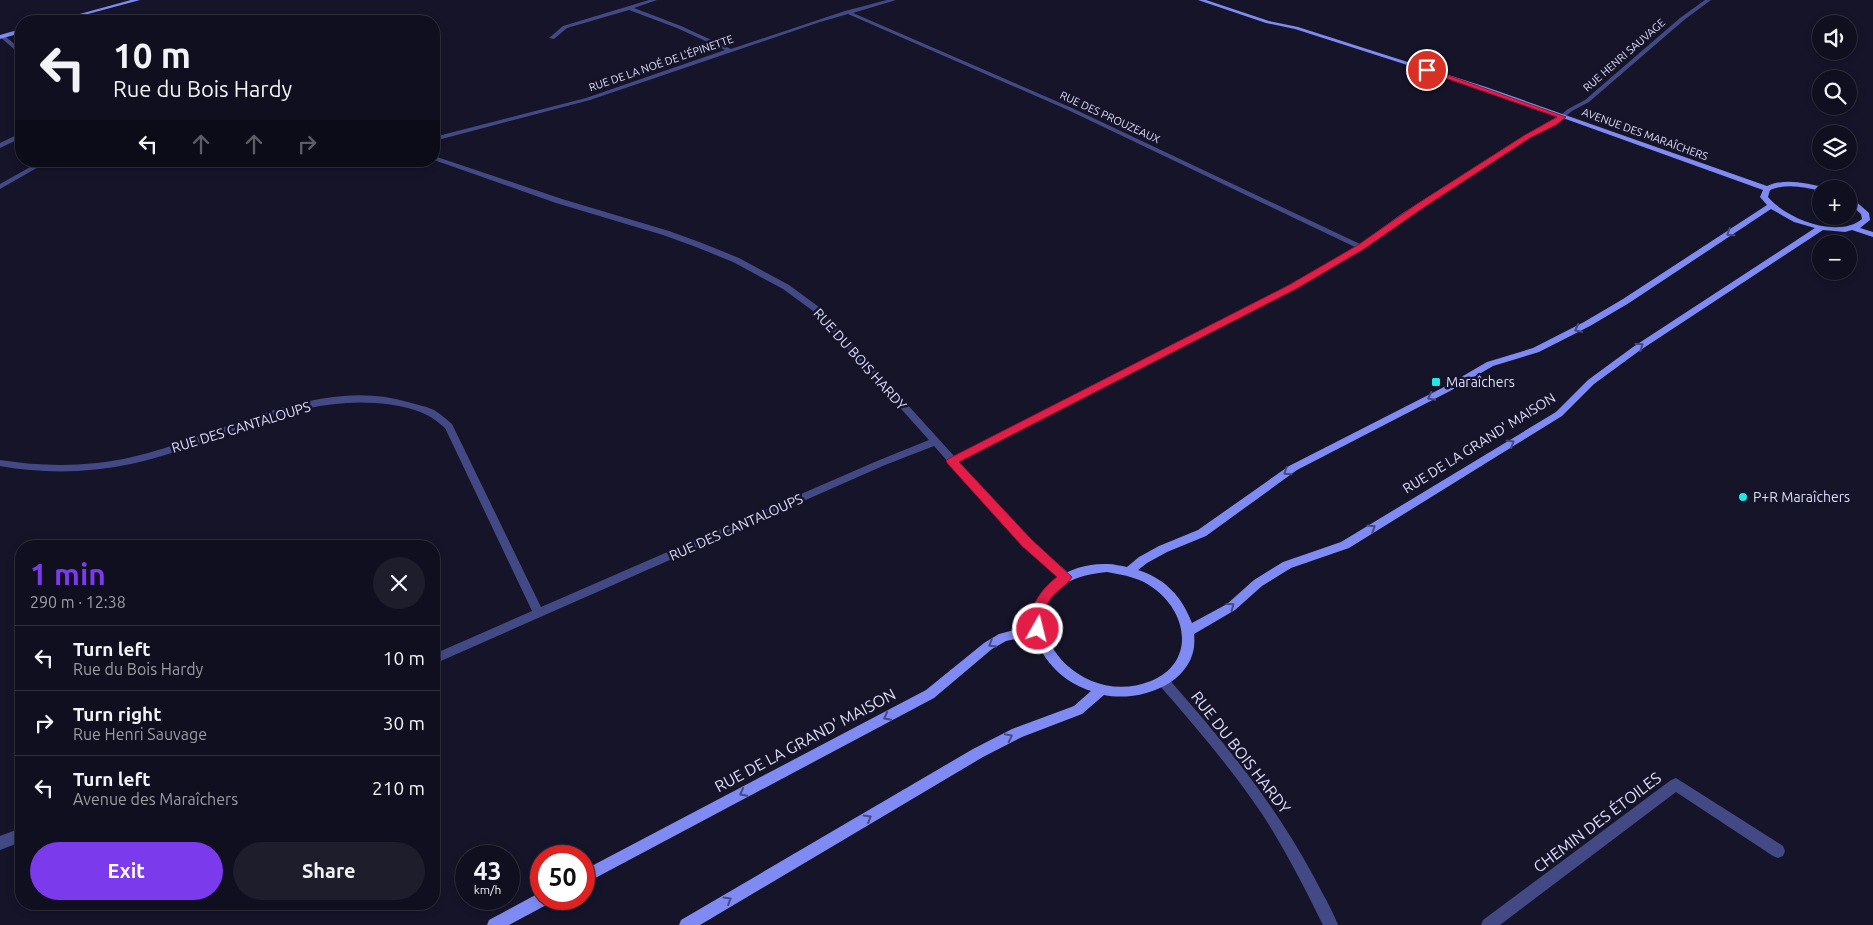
<!DOCTYPE html>
<meta charset="utf-8">
<style>
body{margin:0;font-family:Ubuntu,sans-serif;background:#1e1d2c;color:#f1f3f6;height:100vh;display:flex;flex-direction:column;font-size:19px;white-space:nowrap}
*{box-sizing:border-box;margin:0}
p{font-size:16px;color:#9c9ca4}
.icon{flex:none;width:28px;height:28px;fill:none;stroke:currentColor;stroke-width:2;stroke-linecap:round;stroke-linejoin:round}
.map{position:relative;flex:1;overflow:hidden}
.details{position:absolute;left:15px;top:540px;width:425px;height:370px;display:flex;flex-direction:column;background:#100f1f;border-radius:20px;box-shadow:0 2px 8px #0003,0 0 0 1px #302f3d}
.details>*{flex:none}
.hud{position:absolute;left:15px;top:15px;width:425px;height:152px;border-radius:20px;box-shadow:0 2px 8px #0003,0 0 0 1px #302f3d;background:#100f1f;color:#f1f3f6;overflow:hidden}
.tools{position:absolute;left:1812px;top:15px;display:grid;gap:10px}
.tools a{display:grid;place-items:center;width:45px;height:45px;border-radius:50%;background:#100f1f;box-shadow:0 2px 8px #0003,0 0 0 1px #302f3d;font-size:25px}
.speed{position:absolute;left:455px;top:845px;display:flex;gap:10px;font-size:25px;font-weight:700;text-align:center}
.speed>*{display:grid;place-content:center;width:65px;height:65px;border-radius:50%;background:#100f1f;box-shadow:0 2px 8px #0003,0 0 0 1px #302f3d;line-height:1}
.speed small{font-size:12px;font-weight:400}
.speed .limit{border:8px solid #d22;background:#fff;color:#111}
.pin{position:absolute;display:grid;place-items:center;width:42px;height:42px;color:#fff;margin:-21px;border:2px solid #fff;border-radius:50%;box-shadow:0 1px 5px #0007}
.me{position:absolute;width:55px;margin:-28px;rotate:8deg;stroke-linejoin:round;filter:drop-shadow(0 0 4px #0008)}
.turn{display:flex;align-items:center;gap:18px;height:105px;padding:0 15px;font-size:22px}
.turn .icon{width:65px;height:65px;stroke-width:2.5}
.turn b{display:block;font-size:35px;line-height:42px}
.lanes{display:flex;align-items:center;height:48px;padding:0 15px;background:#0003;justify-content:center;gap:25px;direction:ltr}
.lanes .off{opacity:.35}
.round{display:grid;place-items:center;flex:none;width:52px;height:52px;border-radius:26px;background:#1e1d2c}
.overview{display:flex;align-items:center;justify-content:space-between;height:85px;padding:0 15px}
h1{font-size:30px;font-weight:700;line-height:38px;color:#7c3aed}
.cta{display:flex;gap:10px;margin-top:auto;padding:10px 15px}
.cta a{flex:1;height:58px;border-radius:30px;background:#7c3aed;color:#fff;font-size:20px;font-weight:700;line-height:58px;text-align:center}
.cta a+a{background:#1e1d2c;color:#f1f3f6}
ul{padding:0;list-style:none}
li{display:flex;align-items:center;gap:15px;height:65px;padding:0 15px;border-top:1px solid #302f3d}
li div{flex:1}
li b{display:block;font-size:19px}
li em{font-style:normal}
.map>svg:first-child{display:block}
.lines{fill:none;stroke-linecap:round;stroke-linejoin:round}
.street{fill:#434984;fill-rule:evenodd}
.secondary{fill:#7f8bf3;fill-rule:evenodd}
.oneway{stroke:#454a84}
.route{fill:#e11d48;stroke:#92132f}
.poi-dot{fill:#1ee9e4;stroke:#151429;stroke-width:2}
.labels{text-anchor:middle;stroke-width:5;stroke-linejoin:round;paint-order:stroke}
.far-street-label{font-size:11px;fill:#dfdffc;stroke:#151429}
.street-label{font-size:14px;fill:#dfdffc;stroke:#151429}
.poi-label{font-size:14px;fill:#dfdffc;stroke:#151429;text-anchor:start}
.near-street-label{font-size:16px;fill:#dfdffc;stroke:#151429}
</style>
<div class="map">
<svg width="1873" height="925" viewBox="0 0 1873 925">
<rect width="100%" height="100%" fill="#151429"/>
<g class="lines">
<!-- street -->
<g class="street">
<path d="M649 0H657L634 8 681 26 731 49 845 11 887 0H896L853 13 1072 108 1360 244 1401 214 1525 135 1551 123 1568 109 1585 100 1680 18 1705 0H1711L1684 20 1589 102 1572 111 1555 125 1529 137 1407 218 1364 249 1296 289 959 462 1031 540 1070 574 1072 577 1070 580 1066 581 1062 580 1023 546 934 446 885 465 434 664V654L532 611 445 428C439 423 433 418 427 415 411 407 392 404 375 403 289 397 213 446 131 464 88 473 44 474 0 466V460C44 467 89 467 132 457 221 437 315 375 408 402 417 405 426 406 434 410 441 414 446 419 452 424L541 607 877 461 929 440 813 311 783 289 733 262 696 247 663 235 556 203 434 160V156L562 199 669 231 702 243 739 258 789 285 819 307 954 456 1290 285 1355 247 1068 110 848 14 820 22 590 100 434 141V137L586 98 725 50 677 28 629 10 567 28 554 39 549 38 563 26Z"/>
<polygon points="0,35 4,35 21,50 21,55 0,37"/>
<polygon points="21,133 21,138 0,148 0,143"/>
<polygon points="41,161 49,161 0,189 0,184"/>
<path d="M1163 676 1167 677C1224 742 1273 801 1314 877 1322 893 1332 909 1338 925H1323C1304 887 1285 849 1262 814 1231 768 1195 726 1159 685L1157 681 1159 677Z"/>
<polygon points="1676,778 1783,846 1785,851 1783,856 1778,858 1773,856 1676,792 1500,925 1481,925 1483,920 1671,780"/>
<polygon points="21,828 21,842 0,850 0,836"/>
</g>
<!-- secondary -->
<g class="secondary">
<polygon points="131,0 140,0 62,21 54,21"/>
<path d="M1198 0H1206L1269 21 1298 27 1486 87 1767 186C1785 178 1805 183 1824 187V189H1821V191C1804 187 1787 183 1770 190L1768 197C1786 219 1838 239 1862 219L1861 214 1849 203V198H1852L1869 213 1870 220 1860 228 1873 232V237L1852 230 1845 232 1823 230 1639 351 1594 384 1562 416 1349 548 1291 568 1262 586 1235 610 1194 634C1200 681 1142 703 1104 695L1082 714 1022 737 983 757 700 925H679L681 920 973 749 1012 729 1074 706 1091 691C1063 682 1044 662 1034 635L1006 641 992 649 934 698 584 884V870L926 690 984 643 999 634 1033 625C1029 585 1072 562 1108 564 1114 564 1121 566 1127 567L1139 557 1159 546 1198 530 1289 466 1444 387 1487 362 1533 348 1584 322 1623 299 1767 205 1760 197 1763 190 1482 89 1295 29 1266 23ZM1771 209 1794 222 1815 228 1633 347 1588 380 1556 412 1341 542 1283 562 1254 580 1227 604 1192 623C1182 597 1166 579 1138 570L1147 563 1167 552 1206 536 1297 470 1450 391 1493 366 1539 352 1590 326 1629 303ZM1107 572C1124 575 1142 578 1156 590 1188 615 1195 663 1151 681 1063 716 985 582 1107 572Z"/>
<polygon points="21,29 21,33 0,39 0,35"/>
<polygon points="541,892 541,899 550,899 548,904 509,925 487,925 489,920"/>
</g>
</g>
<!-- one-way arrows -->
<defs><path id="oneway-chevron" d="M-2-3.5L2.5 0L-2 3.5" fill="none" stroke-width="1.6" stroke-linecap="round" stroke-linejoin="round" transform="scale(1.25)"/></defs>
<g class="oneway">
<use href="#oneway-chevron" transform="translate(1730 233) rotate(147)"/>
<use href="#oneway-chevron" transform="translate(1578 329) rotate(153)"/>
<use href="#oneway-chevron" transform="translate(1640 346) rotate(-34)"/>
<use href="#oneway-chevron" transform="translate(1431 397) rotate(153)"/>
<use href="#oneway-chevron" transform="translate(1511 443) rotate(-31)"/>
<use href="#oneway-chevron" transform="translate(1287 472) rotate(147)"/>
<use href="#oneway-chevron" transform="translate(1372 528) rotate(-32)"/>
<use href="#oneway-chevron" transform="translate(1231 606) rotate(-36)"/>
<use href="#oneway-chevron" transform="translate(992 644) rotate(148)"/>
<use href="#oneway-chevron" transform="translate(887 717) rotate(152)"/>
<use href="#oneway-chevron" transform="translate(1009 737) rotate(-27)"/>
<use href="#oneway-chevron" transform="translate(743 793) rotate(152)"/>
<use href="#oneway-chevron" transform="translate(868 818) rotate(-31)"/>
<use href="#oneway-chevron" transform="translate(728 900) rotate(-31)"/>
</g>
<!-- route -->
<path class="route" d="M1425 69H1430L1566 117 1556 125 1530 138 1423 208 1364 249 1296 289 959 462 1031 539 1072 577C1067 586 1055 591 1049 601 1043 611 1048 623 1043 633L1038 634 1033 633C1023 613 1042 588 1057 577L1022 546 948 464 946 461 948 459 1289 285 1358 245 1417 204 1525 135 1557 117 1425 71Z"/>
<!-- markers -->
<g class="poi-dot">
<rect x="1431" y="377" width="10" height="10" rx="2.5"/>
<circle cx="1743" cy="497" r="5"/>
</g>
<g class="labels">
<!-- far-street labels -->
<g class="far-street-label">
<text transform="translate(1624 55) rotate(-41)" y="4">RUE HENRI SAUVAGE</text>
<text transform="translate(661 63) rotate(-19)" y="4">RUE DE LA NOÉ DE L'ÉPINETTE</text>
<text transform="translate(1110 117) rotate(25)" y="4">RUE DES PROUZEAUX</text>
<text transform="translate(1645 134) rotate(20)" y="4">AVENUE DES MARAÎCHERS</text>
</g>
<!-- street labels -->
<g class="street-label">
<text transform="translate(860 359) rotate(48)" y="5">RUE DU BOIS HARDY</text>
<text transform="translate(241 427) rotate(-17)" y="5">RUE DES CANTALOUPS</text>
<text transform="translate(1479 443) rotate(-32)" y="5">RUE DE LA GRAND' MAISON</text>
<text transform="translate(736 527) rotate(-24)" y="5">RUE DES CANTALOUPS</text>
</g>
<!-- poi labels -->
<g class="poi-label">
<text x="1446" y="387">Maraîchers</text>
<text x="1753" y="502">P+R Maraîchers</text>
</g>
<!-- near-street labels -->
<g class="near-street-label">
<text transform="translate(805 740) rotate(-28)" y="6">RUE DE LA GRAND' MAISON</text>
<text transform="translate(1241 752) rotate(52)" y="6">RUE DU BOIS HARDY</text>
<text transform="translate(1597 822) rotate(-37)" y="6">CHEMIN DES ÉTOILES</text>
</g>
</g>
</svg>
<div class="tools">
<a><svg class="icon" aria-label="sound" viewBox="0 0 24 24"><path d="M4 9h4l5-4v14l-5-4H4zM17 9q2 3 0 6"/></svg></a>
<a><svg class="icon" aria-label="search" viewBox="0 0 24 24"><circle cx="10" cy="10" r="6"/><path d="M15 15l6 6"/></svg></a>
<a><svg class="icon" aria-label="layers" viewBox="0 0 24 24"><path d="M12 4l9 5-9 5-9-5zM3 14l9 5 9-5"/></svg></a>
<a>+</a>
<a>−</a>
</div>
<div class="speed"><div>43<small>km/h</small></div><div class="limit">50</div></div>
<div class="pin" style="left:1427px;top:70px;background:#d93025"><svg class="icon" aria-label="arrive" viewBox="0 0 24 24"><path d="M6 21V4h12l-3 4 3 4H6"/></svg></div>
<svg class="me" style="left:1038px;top:629px" viewBox="-20 -20 40 40"><circle r="17" fill="#e11d48" stroke="#fff" stroke-width="3"/><path d="M0-11L8 9 0 5-8 9z" fill="#fff"/></svg>
<div class="hud">
<div class="turn"><svg class="icon" aria-label="left" viewBox="0 0 24 24"><path d="M17 20v-9H6M10 6l-5 5 5 5"/></svg><div><b>10 m</b>Rue du Bois Hardy</div></div>
<div class="lanes"><svg class="icon" aria-label="left" viewBox="0 0 24 24"><path d="M17 20v-9H6M10 6l-5 5 5 5"/></svg><svg class="icon off" aria-label="ahead" viewBox="0 0 24 24"><path d="M12 20V5M6 11l6-6 6 6"/></svg><svg class="icon off" aria-label="ahead" viewBox="0 0 24 24"><path d="M12 20V5M6 11l6-6 6 6"/></svg><svg class="icon off" aria-label="right" viewBox="0 0 24 24"><path d="M7 20v-9h11M14 6l5 5-5 5"/></svg></div>
</div>
<section class="details">
<div class="overview"><div><h1>1 min</h1><p>290 m · 12:38</p></div><a class="round"><svg class="icon" aria-label="close" viewBox="0 0 24 24"><path d="M6 6l12 12M18 6L6 18"/></svg></a></div>
<ul>
<li><svg class="icon" aria-label="left" viewBox="0 0 24 24"><path d="M17 20v-9H6M10 6l-5 5 5 5"/></svg><div><b>Turn left</b><p>Rue du Bois Hardy</p></div><em>10 m</em></li>
<li><svg class="icon" aria-label="right" viewBox="0 0 24 24"><path d="M7 20v-9h11M14 6l5 5-5 5"/></svg><div><b>Turn right</b><p>Rue Henri Sauvage</p></div><em>30 m</em></li>
<li><svg class="icon" aria-label="left" viewBox="0 0 24 24"><path d="M17 20v-9H6M10 6l-5 5 5 5"/></svg><div><b>Turn left</b><p>Avenue des Maraîchers</p></div><em>210 m</em></li>
</ul>
<div class="cta"><a>Exit</a><a>Share</a></div>
</section>
</div>
